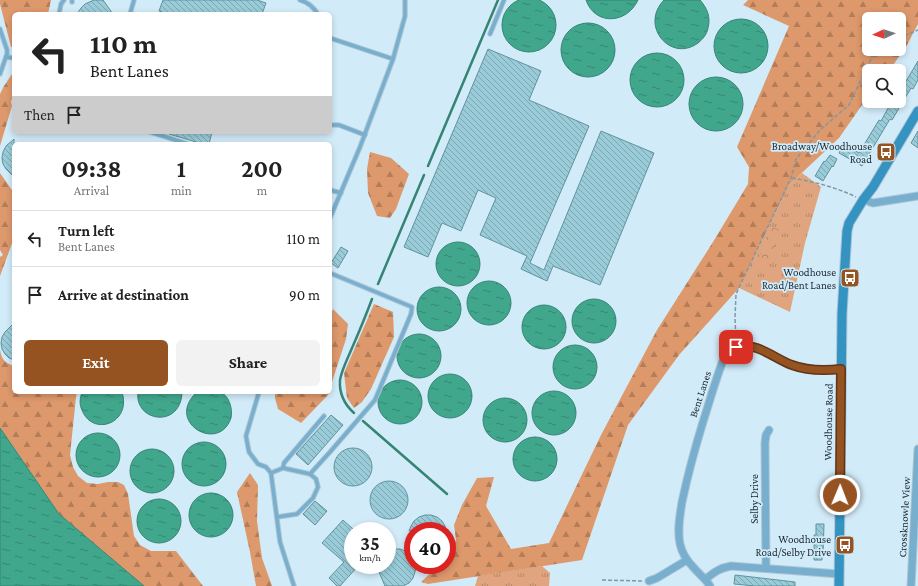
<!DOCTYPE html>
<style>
body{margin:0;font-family:"Crimson Pro",serif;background:#f2f2f2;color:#222;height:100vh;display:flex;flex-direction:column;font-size:15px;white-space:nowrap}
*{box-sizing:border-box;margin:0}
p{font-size:13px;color:#767676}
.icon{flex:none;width:22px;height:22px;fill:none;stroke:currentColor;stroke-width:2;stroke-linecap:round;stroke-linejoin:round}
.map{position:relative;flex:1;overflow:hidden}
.drawer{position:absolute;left:12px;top:142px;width:320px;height:252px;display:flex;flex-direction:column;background:#fff;border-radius:6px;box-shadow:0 2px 6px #0003}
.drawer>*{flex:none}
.top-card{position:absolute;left:12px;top:12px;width:320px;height:122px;border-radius:6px;box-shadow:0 2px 6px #0003;background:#fff;color:#222;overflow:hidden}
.needle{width:26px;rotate:266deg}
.tools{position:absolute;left:862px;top:12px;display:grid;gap:8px}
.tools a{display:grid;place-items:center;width:44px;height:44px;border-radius:6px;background:#fff;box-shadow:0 2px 6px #0003;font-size:20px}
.speed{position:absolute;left:344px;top:522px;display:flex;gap:8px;font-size:20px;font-weight:700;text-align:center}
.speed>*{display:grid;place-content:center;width:52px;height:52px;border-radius:50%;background:#fff;box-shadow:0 2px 6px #0003;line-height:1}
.speed small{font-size:10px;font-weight:400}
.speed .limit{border:6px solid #d22;background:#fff;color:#111}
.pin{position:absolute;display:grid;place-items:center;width:34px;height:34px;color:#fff;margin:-17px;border-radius:8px;box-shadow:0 2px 6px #0006}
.me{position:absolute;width:44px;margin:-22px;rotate:1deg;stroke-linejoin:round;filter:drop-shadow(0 0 3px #0008)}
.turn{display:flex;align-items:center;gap:14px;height:84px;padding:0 12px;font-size:18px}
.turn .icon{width:52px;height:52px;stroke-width:2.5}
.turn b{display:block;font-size:28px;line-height:34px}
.then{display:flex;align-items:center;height:38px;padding:0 12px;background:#0003;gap:8px;font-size:15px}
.eta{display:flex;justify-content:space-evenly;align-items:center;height:68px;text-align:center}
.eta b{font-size:24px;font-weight:700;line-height:28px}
.primary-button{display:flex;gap:8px;margin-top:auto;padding:8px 12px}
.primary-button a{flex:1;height:46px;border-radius:6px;background:#955322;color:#fff;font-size:16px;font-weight:700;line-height:46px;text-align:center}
.primary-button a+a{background:#f2f2f2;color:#222}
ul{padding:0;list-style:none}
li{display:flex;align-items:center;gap:12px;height:56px;padding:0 12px;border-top:1px solid #e0e0e0}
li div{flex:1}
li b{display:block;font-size:15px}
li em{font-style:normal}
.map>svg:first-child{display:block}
.grass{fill:url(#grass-tufts)}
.forest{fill:url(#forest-firs);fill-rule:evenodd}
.park{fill:url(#park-crowns)}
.water{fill:url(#water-ripples);stroke:#368474}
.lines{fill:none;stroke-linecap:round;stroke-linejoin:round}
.stream{stroke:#368474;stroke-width:2.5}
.building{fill:url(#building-back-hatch);stroke:#61929d}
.lane-casing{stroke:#aec6d3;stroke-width:5.5}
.street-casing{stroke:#aec6d3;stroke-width:9}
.secondary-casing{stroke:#aec6d3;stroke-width:11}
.path{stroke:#8297a3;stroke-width:1.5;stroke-dasharray:4 2;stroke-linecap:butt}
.lane{stroke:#78afce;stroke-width:3.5}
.street{stroke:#78afce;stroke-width:7}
.secondary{stroke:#3493c0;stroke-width:9}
.route-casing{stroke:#613616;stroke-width:10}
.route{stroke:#955322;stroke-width:7}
.labels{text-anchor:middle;stroke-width:3.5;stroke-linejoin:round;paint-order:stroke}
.poi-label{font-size:11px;fill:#20313a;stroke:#d2ebf9;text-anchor:end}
.street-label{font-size:11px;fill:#20313a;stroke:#d2ebf9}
</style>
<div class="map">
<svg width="918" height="586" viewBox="0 0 918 586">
<defs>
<pattern id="grass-tufts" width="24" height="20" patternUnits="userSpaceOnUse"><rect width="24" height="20" fill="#e0a57f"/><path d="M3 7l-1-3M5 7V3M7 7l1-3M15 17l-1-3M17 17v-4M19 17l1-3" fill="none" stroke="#b58769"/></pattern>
<pattern id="forest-firs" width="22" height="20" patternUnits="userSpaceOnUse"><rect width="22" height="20" fill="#dd986b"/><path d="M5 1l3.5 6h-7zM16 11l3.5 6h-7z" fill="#b37d59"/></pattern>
<pattern id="park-crowns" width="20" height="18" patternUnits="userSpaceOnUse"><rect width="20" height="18" fill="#e0a57f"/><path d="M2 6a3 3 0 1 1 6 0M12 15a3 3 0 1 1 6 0" fill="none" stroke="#b58769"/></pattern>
<pattern id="water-ripples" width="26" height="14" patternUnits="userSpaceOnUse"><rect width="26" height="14" fill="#40a78d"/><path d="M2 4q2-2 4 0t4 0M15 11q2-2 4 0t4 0" fill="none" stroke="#358974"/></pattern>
<pattern id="building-back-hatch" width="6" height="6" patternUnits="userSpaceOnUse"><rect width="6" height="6" fill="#99ccd8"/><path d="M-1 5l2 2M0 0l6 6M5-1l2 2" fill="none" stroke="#7ca6b0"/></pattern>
</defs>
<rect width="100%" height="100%" fill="#d2ebf9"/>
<!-- grass -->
<g class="grass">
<polygon points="802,173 821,187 805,243 790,312 739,288 789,185"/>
<polygon points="542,566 550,573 549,586 475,586 478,576"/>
</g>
<!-- forest -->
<g class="forest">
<polygon points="0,0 51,0 48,14 14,14 14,48 11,47 0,4"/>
<path d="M748 0H918V24L907 45 889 71H869V95L839 138 789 185 739 288 679 355 628 425 582 560 428 584 421 582 439 565H447V554L456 540 454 525 462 505 477 478 494 477 486 506 511 549 549 543 601 435 657 330 713 242 748 184 749 167 737 147 789 26 743 5ZM869 19H899V49H869Z"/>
<polygon points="14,71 14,97 11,101 12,106 0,146 0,94 4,86"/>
<polygon points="370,152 391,158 409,174 396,209 390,218 377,216 368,193 367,169"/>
<polygon points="0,173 14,193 14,238 0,276 0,257 3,255 0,250"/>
<polygon points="374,304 393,312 394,337 371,389 362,402 354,408 347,398 344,373"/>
<polygon points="333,309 348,324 346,339 330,388 330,317"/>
<path d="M0 349C1 359 5 363 14 366V392H77L76 397 70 455 73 467 78 476 87 483 98 484 108 482H118L124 485 128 494 134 536 140 545 151 551H176L203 586H144L59 514 0 428Z"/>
<polygon points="275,392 329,392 328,395 301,423 278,409 275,398"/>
<polygon points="250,473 258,485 257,521 262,558 272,586 256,586 250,552 237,492"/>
</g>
<!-- park -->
<polygon class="park" points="770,226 780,230 770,263 759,259"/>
<!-- water -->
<g class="water">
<circle cx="529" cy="25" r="27"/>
<path d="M586 0H638C627 24 595 26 586 0Z"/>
<path d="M664 0H700C707 8 711 17 708 28 707 34 703 39 698 43 671 63 639 26 664 0Z"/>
<circle cx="741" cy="46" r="27"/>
<circle cx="588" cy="50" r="27"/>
<circle cx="657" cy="80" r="27"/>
<circle cx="716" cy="104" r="27"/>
<circle cx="458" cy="264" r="22"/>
<circle cx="489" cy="303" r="22"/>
<circle cx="439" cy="309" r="22"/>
<circle cx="594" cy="321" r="22"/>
<circle cx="544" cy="327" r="22"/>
<circle cx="419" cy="356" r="22"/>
<circle cx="575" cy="367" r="22"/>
<circle cx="450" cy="396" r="22"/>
<circle cx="400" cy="402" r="22"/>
<circle cx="554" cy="413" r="22"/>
<path d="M82 392H122C132 424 92 437 82 410 79 404 80 398 82 392Z"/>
<path d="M138 392H182C181 429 134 422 138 392Z"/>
<path d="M197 392C204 392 213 391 219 392 229 394 233 409 231 418 219 454 164 422 197 392Z"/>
<circle cx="505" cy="420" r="22"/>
<polygon points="0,428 59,514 144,586 0,586"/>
<circle cx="98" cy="455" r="22"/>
<circle cx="535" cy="459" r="22"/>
<circle cx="204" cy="464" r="22"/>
<circle cx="152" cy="471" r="22"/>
<circle cx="211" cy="515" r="22"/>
<circle cx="159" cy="521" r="22"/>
</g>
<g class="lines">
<!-- stream -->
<g class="stream">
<polyline points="428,166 498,0"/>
<polyline points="378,284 424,175"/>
<path d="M354 413C344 404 339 394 340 380 342 369 348 358 352 348 359 332 366 315 372 299"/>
<polyline points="363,421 447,494"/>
</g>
</g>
<!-- building -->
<g class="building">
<polygon points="94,0 103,0 113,14 77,14 81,8 85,4"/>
<polygon points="163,0 257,0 266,3 262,14 168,14 159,11"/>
<polygon points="488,49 541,71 529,100 589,126 530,263 544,270 601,131 654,153 600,285 553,266 547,281 521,269 527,256 480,235 496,198 478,190 461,231 442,223 428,257 404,247"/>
<polygon points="918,61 918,80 913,89 911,88 892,120 890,119 862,166 839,153 844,144 859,153 879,120 881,121 892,101 899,101 899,93"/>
<polygon points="918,131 918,148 911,143"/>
<polygon points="169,132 212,132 209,144 203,144 169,134"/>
<polygon points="14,139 14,177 6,169 3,164 2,158 3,152 6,146"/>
<polygon points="830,155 837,159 833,167 832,166 823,181 815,176 824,161 825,162"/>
<polygon points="341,247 348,251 338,268 331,263"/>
<polygon points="14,323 14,360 9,358 5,354 2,349 1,343 2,337 5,332"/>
<polygon points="331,415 343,425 308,465 296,454"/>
<circle cx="353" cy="467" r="19"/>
<circle cx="389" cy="500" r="19"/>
<polygon points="315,501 327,511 315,525 303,514"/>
<polygon points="425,515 431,515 437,517 442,521 445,526 446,531 409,531 411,526 414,521 419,517"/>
<polygon points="343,520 353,529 353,565 359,565 340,586 337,586 329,578 344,562 322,543"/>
<polygon points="816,524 824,524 823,555 822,555 822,560 814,560 814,535 816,535"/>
<polygon points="394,549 400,549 413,554 413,565 416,565 415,572 413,578 409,583 403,586 385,586 379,572 378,565 387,565 387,551"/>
<polygon points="735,575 795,582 795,586 755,586 734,584"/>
</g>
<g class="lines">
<defs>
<g id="lane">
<path d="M300 0C309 3 313 7 318 14"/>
<polyline points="72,2 72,0"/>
<polyline points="59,14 61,4 64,0"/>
<polyline points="130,14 134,0"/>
<polyline points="0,29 7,50 7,54 0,74"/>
<polyline points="490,34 504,0"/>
<polyline points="330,38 393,59"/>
<polyline points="6,57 14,58"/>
<polyline points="330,125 339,125 365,135"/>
<polyline points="150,132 188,144"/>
<polyline points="330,190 341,193"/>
<polyline points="330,218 360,147 393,59 405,16 405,0"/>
<polyline points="259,392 246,436 249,452 258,464 266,467 271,473 280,542 294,586"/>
<polyline points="271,473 283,468 284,463 324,416"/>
<polyline points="310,474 330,452 375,400 411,314 412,307 330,273"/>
<polyline points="277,517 297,514 313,498 318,487 316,479 310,474 283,468"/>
</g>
<g id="street">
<polyline points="864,199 870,202 873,203 918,196"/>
<polyline points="766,568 765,443 766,435 769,430"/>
<path d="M706 579C714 572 720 568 731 566L839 574"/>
<polyline points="649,581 657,578 687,560"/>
<path d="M710 586C705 578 699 574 694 568 687 561 682 553 680 544 677 530 680 515 682 502 688 474 695 448 703 422 710 400 716 378 724 358 746 330 769 358 793 365 809 371 824 371 841 369"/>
<polyline points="911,586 918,449"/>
</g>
<polyline id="secondary" points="839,586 842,314 847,231 849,223 863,200 873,187 918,111"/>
</defs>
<!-- lane casing -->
<use href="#lane" class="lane-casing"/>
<!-- street casing -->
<use href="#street" class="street-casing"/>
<!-- secondary casing -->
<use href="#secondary" class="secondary-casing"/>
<!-- path -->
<g class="path">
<polyline points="899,38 918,30"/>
<path d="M792 178C814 182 836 187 856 197"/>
<polyline points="736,341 735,318 736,294 791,178 796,159 820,130 849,105 873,55 880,49"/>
<polyline points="602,580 643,581"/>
</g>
<!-- lane -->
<use href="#lane" class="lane"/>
<!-- street -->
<use href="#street" class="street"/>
<!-- secondary -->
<use href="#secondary" class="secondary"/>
</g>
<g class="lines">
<defs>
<path id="route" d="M736 347C758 342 773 358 792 365 808 371 824 371 841 369L840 495"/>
</defs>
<!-- route casing -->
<use href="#route" class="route-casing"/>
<!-- route -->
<use href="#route" class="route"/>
</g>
<!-- icons -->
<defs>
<symbol id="bus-square" viewBox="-11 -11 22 22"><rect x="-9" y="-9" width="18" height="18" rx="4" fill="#955322" stroke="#d2ebf9"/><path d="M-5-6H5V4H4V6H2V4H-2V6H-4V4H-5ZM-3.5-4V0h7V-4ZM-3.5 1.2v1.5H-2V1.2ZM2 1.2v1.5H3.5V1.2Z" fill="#fff"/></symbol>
</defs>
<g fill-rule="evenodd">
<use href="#bus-square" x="875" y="141" width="22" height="22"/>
<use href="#bus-square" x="839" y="267" width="22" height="22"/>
<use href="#bus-square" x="834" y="534" width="22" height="22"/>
</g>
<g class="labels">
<!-- poi labels -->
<g class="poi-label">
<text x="872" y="150">Broadway/Woodhouse<tspan x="872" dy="13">Road</tspan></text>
<text x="836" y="276">Woodhouse<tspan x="836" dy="13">Road/Bent Lanes</tspan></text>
<text x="831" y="543">Woodhouse<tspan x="831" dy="13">Road/Selby Drive</tspan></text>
</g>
<!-- street labels -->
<g class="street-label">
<text transform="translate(700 394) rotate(-72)" y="4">Bent Lanes</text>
<text transform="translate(828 422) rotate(-89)" y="4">Woodhouse Road</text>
<text transform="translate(754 499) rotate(-90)" y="4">Selby Drive</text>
<text transform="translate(904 517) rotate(-87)" y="4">Crossknowle View</text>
</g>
</g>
</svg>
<div class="tools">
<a><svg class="needle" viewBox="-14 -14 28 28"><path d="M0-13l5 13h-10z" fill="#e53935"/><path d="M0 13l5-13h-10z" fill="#767676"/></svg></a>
<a><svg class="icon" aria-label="search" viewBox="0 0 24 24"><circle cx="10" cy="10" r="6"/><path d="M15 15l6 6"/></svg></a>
</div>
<div class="speed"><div>35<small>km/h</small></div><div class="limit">40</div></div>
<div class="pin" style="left:736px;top:347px;background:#d93025"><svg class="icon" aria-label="arrive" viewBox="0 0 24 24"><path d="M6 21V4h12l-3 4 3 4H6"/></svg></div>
<svg class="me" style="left:840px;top:495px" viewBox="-20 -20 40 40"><circle r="17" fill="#955322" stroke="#fff" stroke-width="3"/><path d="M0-11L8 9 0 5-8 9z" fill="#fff"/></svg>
<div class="top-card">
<div class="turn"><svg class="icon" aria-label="left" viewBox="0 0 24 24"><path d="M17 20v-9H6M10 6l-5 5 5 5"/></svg><div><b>110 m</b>Bent Lanes</div></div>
<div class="then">Then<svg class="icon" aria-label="arrive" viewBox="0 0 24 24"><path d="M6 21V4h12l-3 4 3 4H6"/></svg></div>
</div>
<section class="drawer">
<div class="eta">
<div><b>09:38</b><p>Arrival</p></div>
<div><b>1</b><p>min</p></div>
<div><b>200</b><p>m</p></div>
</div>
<ul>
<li><svg class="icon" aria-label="left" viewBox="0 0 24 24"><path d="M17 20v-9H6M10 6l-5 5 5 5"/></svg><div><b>Turn left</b><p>Bent Lanes</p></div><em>110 m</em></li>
<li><svg class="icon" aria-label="arrive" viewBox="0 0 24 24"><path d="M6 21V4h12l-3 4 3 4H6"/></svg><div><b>Arrive at destination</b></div><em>90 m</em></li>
</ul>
<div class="primary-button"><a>Exit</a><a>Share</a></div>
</section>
</div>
